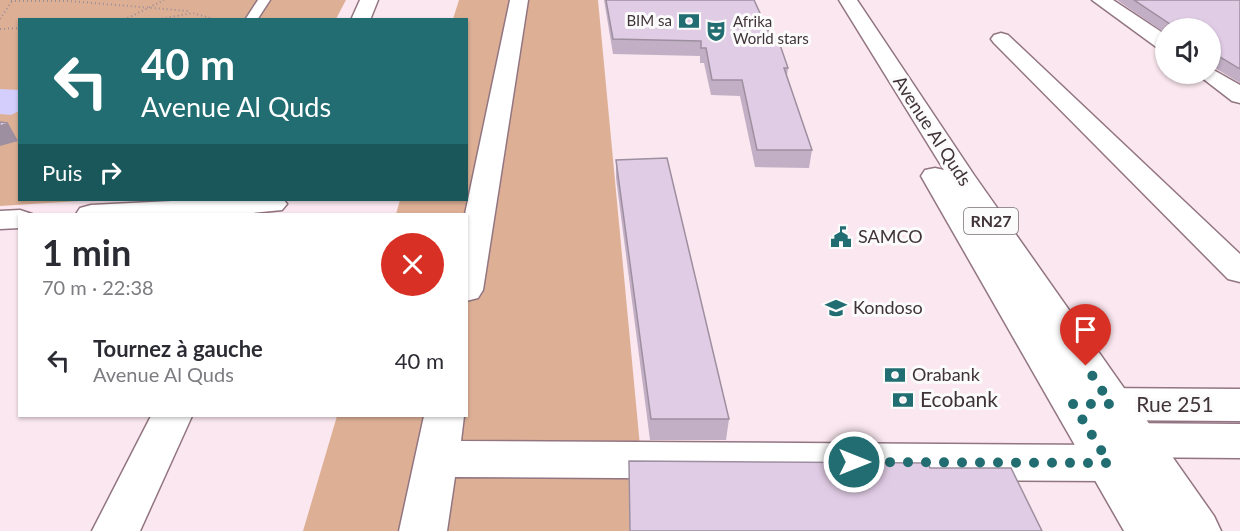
<!DOCTYPE html>
<html lang="fr">
<meta charset="utf-8">
<style>
body{margin:0;font-family:Lato,sans-serif;background:#f2f2f3;color:#2b2b33;height:100vh;display:flex;flex-direction:column;font-size:22px;white-space:nowrap}
*{box-sizing:border-box;margin:0}
p{font-size:20px;color:#7c7c81}
.icon{flex:none;width:33px;height:33px;fill:none;stroke:currentColor;stroke-width:2;stroke-linecap:round;stroke-linejoin:round}
.map{position:relative;flex:1;overflow:hidden}
.drawer{position:absolute;left:18px;top:213px;width:450px;height:204px;display:flex;flex-direction:column;background:#fff;border-radius:0px;box-shadow:0 2px 4px #0004}
.drawer>*{flex:none}
.banner{position:absolute;left:18px;top:18px;width:450px;height:183px;border-radius:0px;box-shadow:0 2px 4px #0004;background:#216d71;color:#fff;overflow:hidden}
.fabs{position:absolute;left:1155px;top:18px;display:grid;gap:12px}
.fabs a{display:grid;place-items:center;width:66px;height:66px;border-radius:50%;background:#fff;box-shadow:0 2px 4px #0004;font-size:30px}
.pin{position:absolute;display:grid;place-items:center;width:51px;height:51px;color:#fff;margin:-62px -26px;border-radius:50% 50% 50% 0;rotate:-45deg;box-shadow:0 0 6px #0007}
.pin .icon{rotate:45deg}
.me{position:absolute;width:66px;margin:-33px;rotate:90deg;stroke-linejoin:round;filter:drop-shadow(0 0 4px #0008)}
.turn{display:flex;align-items:center;gap:21px;height:126px;padding:0 24px;font-size:27px}
.turn .icon{width:78px;height:78px;stroke-width:2.5}
.turn b{display:block;font-size:42px;line-height:51px}
.then{display:flex;align-items:center;height:57px;padding:0 24px;background:#0003;gap:12px;font-size:22px}
.round{display:grid;place-items:center;flex:none;width:63px;height:63px;border-radius:32px;background:#f2f2f3}
.summary{display:flex;align-items:center;justify-content:space-between;height:102px;padding:0 24px}
h1{font-size:36px;font-weight:700;line-height:45px}
ul{padding:0;list-style:none}
li{display:flex;align-items:center;gap:18px;height:90px;padding:0 24px}
li div{flex:1}
li b{display:block;font-size:22px}
li em{font-style:normal}
.map>svg:first-child{display:block}
.green{fill:#ddb096}
.water{fill:#d4cefc}
.lines{fill:none;stroke-linecap:round;stroke-linejoin:round}
.lane-casing{stroke:#927581;stroke-width:3}
.street-casing{stroke:#927581;stroke-width:3}
.secondary-casing{stroke:#927581;stroke-width:3}
.primary-casing{stroke:#927581;stroke-width:3}
.path{stroke:#9d8d94;stroke-width:2;stroke-dasharray:1 3;stroke-linecap:butt}
.lane{fill:#fff;fill-rule:evenodd}
.street{fill:#fff;fill-rule:evenodd}
.secondary{fill:#fff;fill-rule:evenodd}
.primary{fill:#fff;fill-rule:evenodd}
.wall{fill:#c2afc5}
.shaded-wall{fill:#9e8fa0}
.building{fill:#e1cce5;stroke:#9e8fa0;stroke-width:1.5}
.route{stroke:#216d71;stroke-width:10;stroke-dasharray:0 18}
.labels{text-anchor:middle;stroke-width:6;stroke-linejoin:round;paint-order:stroke}
.far-poi-label{font-size:15px;fill:#403439;stroke:#fbfbfb;text-anchor:end}
.shield{fill:#fbfbfb;stroke:#787073;stroke-width:1.5}
.shield-label{font-size:16px;font-weight:bold;fill:#403439}
.street-label{font-size:18px;fill:#403439;stroke:#fbfbfb}
.poi-label{font-size:18px;fill:#403439;stroke:#fbfbfb;text-anchor:start}
.near-poi-label{font-size:21px;fill:#403439;stroke:#fbfbfb;text-anchor:start}
.near-street-label{font-size:21px;fill:#403439;stroke:#fbfbfb}
</style>
<div class="map">
<svg width="1240" height="531" viewBox="0 0 1240 531">
<rect width="100%" height="100%" fill="#fbe7ef"/>
<!-- green -->
<g class="green">
<polygon points="0,0 346,0 336,19 20,20 20,200 95,200 0,206"/>
<polygon points="459,0 598,0 648,531 303,531 337,416 466,416 466,214 396,214 400,200 466,200 466,20 453,19"/>
</g>
<!-- water -->
<polygon class="water" points="0,89 19,90 19,111 11,115 0,114"/>
<g class="lines">
<defs>
<polygon id="lane" points="258,0 270,0 257,20 245,20"/>
<g id="street">
<polygon points="360,0 378,0 370,20 351,20"/>
<polygon points="510,0 528,0 483,290 478,298 466,301 465,214"/>
<polygon points="1092,0 1113,0 1166,35 1166,51 1159,49"/>
<polygon points="1001,33 1008,35 1240,254 1240,282 1228,279 994,43 991,39 994,35"/>
<polygon points="1210,68 1240,85 1240,103 1232,101 1197,74 1210,74"/>
<polygon points="192,200 284,200 287,204 282,210 243,214 76,214 80,208 91,205"/>
<polygon points="20,210 32,214 20,214 20,228 0,229 0,211"/>
<polygon points="151,416 192,416 140,531 92,531"/>
<polygon points="424,416 464,416 461,441 1109,445 1125,450 1131,463 1125,476 1109,481 455,477 447,531 399,531"/>
</g>
<g id="secondary">
<polygon points="1092,388 1240,389 1240,421 1092,420 1078,415 1072,404 1078,393"/>
<polygon points="1115,423 1240,424 1240,458 1115,457 1100,452 1094,440 1100,428"/>
</g>
<polygon id="primary" points="839,0 857,0 974,175 1214,516 1221,531 1124,531 921,176 925,170 935,168 944,170"/>
</defs>
<!-- lane casing -->
<use href="#lane" class="lane-casing"/>
<!-- street casing -->
<use href="#street" class="street-casing"/>
<!-- secondary casing -->
<use href="#secondary" class="secondary-casing"/>
<!-- primary casing -->
<use href="#primary" class="primary-casing"/>
<!-- path -->
<g class="path">
<polyline points="11,1 69,1 189,11"/>
<polyline points="0,19 12,1"/>
<polyline points="124,20 164,0"/>
<polyline points="154,20 193,13 217,20"/>
<polyline points="0,29 20,28"/>
</g>
<!-- lane -->
<use href="#lane" class="lane"/>
<!-- street -->
<use href="#street" class="street"/>
<!-- secondary -->
<use href="#secondary" class="secondary"/>
<!-- primary -->
<use href="#primary" class="primary"/>
</g>
<!-- wall -->
<g class="wall">
<polygon points="604,0 754,0 772,39 788,68 787,76 812,150 809,168 755,167 740,96 711,95 704,63 700,63 700,56 613,54"/>
<polygon points="1117,0 1240,0 1240,83 1210,65 1210,28 1166,28 1166,34"/>
<polygon points="616,160 729,419 726,440 650,440 616,178"/>
</g>
<!-- shaded-wall -->
<polygon class="shaded-wall" points="8,123 18,141 0,146 0,126"/>
<!-- building -->
<g class="building">
<polygon points="606,0 754,0 772,39 778,39 788,68 784,68 812,150 757,150 742,80 712,80 706,48 701,48 701,41 613,39"/>
<polygon points="1134,0 1240,0 1240,69 1210,51 1210,28 1176,28"/>
<polygon points="0,122 8,123 0,126"/>
<polygon points="667,158 729,419 651,419 616,160"/>
<polygon points="629,461 928,463 930,468 1011,468 1042,531 630,531"/>
</g>
<g class="lines">
<!-- route -->
<polyline class="route" points="854,462 1109,463 1073,404 1111,404 1086,366"/>
</g>
<!-- icons -->
<defs>
<symbol id="bank-bare" viewBox="-9 -9 18 18"><path d="M-6-4H6V4H-6ZM0-2.3a2.3 2.3 0 1 0 0 4.6a2.3 2.3 0 1 0 0-4.6Z" fill="#216d71" stroke="#fbfbfb" stroke-width="2.5" paint-order="stroke"/></symbol>
<symbol id="theatre-bare" viewBox="-9 -9 18 18"><path d="M-5-5.5Q0-4 5-5.5V0Q5 5 0 6Q-5 5-5 0ZM-3.3-2.5H-1v1.5H-3.3ZM1-2.5H3.3v1.5H1ZM-2.8 1Q0 5.5 2.8 1Z" fill="#216d71" stroke="#fbfbfb" stroke-width="2.5" paint-order="stroke"/></symbol>
<symbol id="civic-bare" viewBox="-9 -9 18 18"><path d="M-.6-6.5H3V-4.5H.6V-3L4-1V1h2V6H-6V1h2V-1L-.6-3ZM-1.2 2.5V6h2.4V2.5Z" fill="#216d71" stroke="#fbfbfb" stroke-width="2.5" paint-order="stroke"/></symbol>
<symbol id="school-bare" viewBox="-9 -9 18 18"><path d="M0-5L7-2L0 1L-7-2ZM-4 1L0 2.5L4 1V4Q0 6-4 4Z" fill="#216d71" stroke="#fbfbfb" stroke-width="2.5" paint-order="stroke"/></symbol>
</defs>
<g fill-rule="evenodd">
<use href="#bank-bare" x="674" y="6" width="30" height="30"/>
<use href="#theatre-bare" x="701" y="16" width="30" height="30"/>
<use href="#civic-bare" x="826" y="222" width="30" height="30"/>
<use href="#school-bare" x="821" y="293" width="30" height="30"/>
<use href="#bank-bare" x="880" y="360" width="30" height="30"/>
<use href="#bank-bare" x="888" y="385" width="30" height="30"/>
</g>
<g class="labels">
<!-- far-poi labels -->
<g class="far-poi-label">
<text x="672" y="26">BIM sa</text>
<text x="733" y="27" text-anchor="start">Afrika<tspan x="733" dy="17">World stars</tspan></text>
</g>
<!-- shield labels -->
<rect class="shield" x="964" y="208" width="54" height="26" rx="4.5"/>
<g class="shield-label">
<text x="991" y="227">RN27</text>
</g>
<!-- street labels -->
<g class="street-label">
<text transform="translate(932 131) rotate(57)" y="6">Avenue Al Quds</text>
</g>
<!-- poi labels -->
<g class="poi-label">
<text x="858" y="243">SAMCO</text>
<text x="853" y="314">Kondoso</text>
<text x="912" y="381">Orabank</text>
</g>
<!-- near-poi labels -->
<g class="near-poi-label">
<text x="920" y="407">Ecobank</text>
</g>
<!-- near-street labels -->
<g class="near-street-label">
<text x="1175" y="412">Rue 251</text>
</g>
</g>
</svg>
<div class="fabs">
<a><svg class="icon" aria-label="sound" viewBox="0 0 24 24"><path d="M4 9h4l5-4v14l-5-4H4zM17 9q2 3 0 6"/></svg></a>
</div>
<div class="pin" style="left:1086px;top:366px;background:#d93025"><svg class="icon" aria-label="arrive" viewBox="0 0 24 24"><path d="M6 21V4h12l-3 4 3 4H6"/></svg></div>
<svg class="me" style="left:854px;top:462px" viewBox="-20 -20 40 40"><circle r="17" fill="#216d71" stroke="#fff" stroke-width="3"/><path d="M0-11L8 9 0 5-8 9z" fill="#fff"/></svg>
<div class="banner">
<div class="turn"><svg class="icon" aria-label="left" viewBox="0 0 24 24"><path d="M17 20v-9H6M10 6l-5 5 5 5"/></svg><div><b>40 m</b>Avenue Al Quds</div></div>
<div class="then">Puis<svg class="icon" aria-label="right" viewBox="0 0 24 24"><path d="M7 20v-9h11M14 6l5 5-5 5"/></svg></div>
</div>
<section class="drawer">
<div class="summary"><div><h1>1 min</h1><p>70 m · 22:38</p></div><a class="round" style="background:#d93025;color:#fff"><svg class="icon" aria-label="close" viewBox="0 0 24 24"><path d="M6 6l12 12M18 6L6 18"/></svg></a></div>
<ul>
<li><svg class="icon" aria-label="left" viewBox="0 0 24 24"><path d="M17 20v-9H6M10 6l-5 5 5 5"/></svg><div><b>Tournez à gauche</b><p>Avenue Al Quds</p></div><em>40 m</em></li>
</ul>
</section>
</div>
